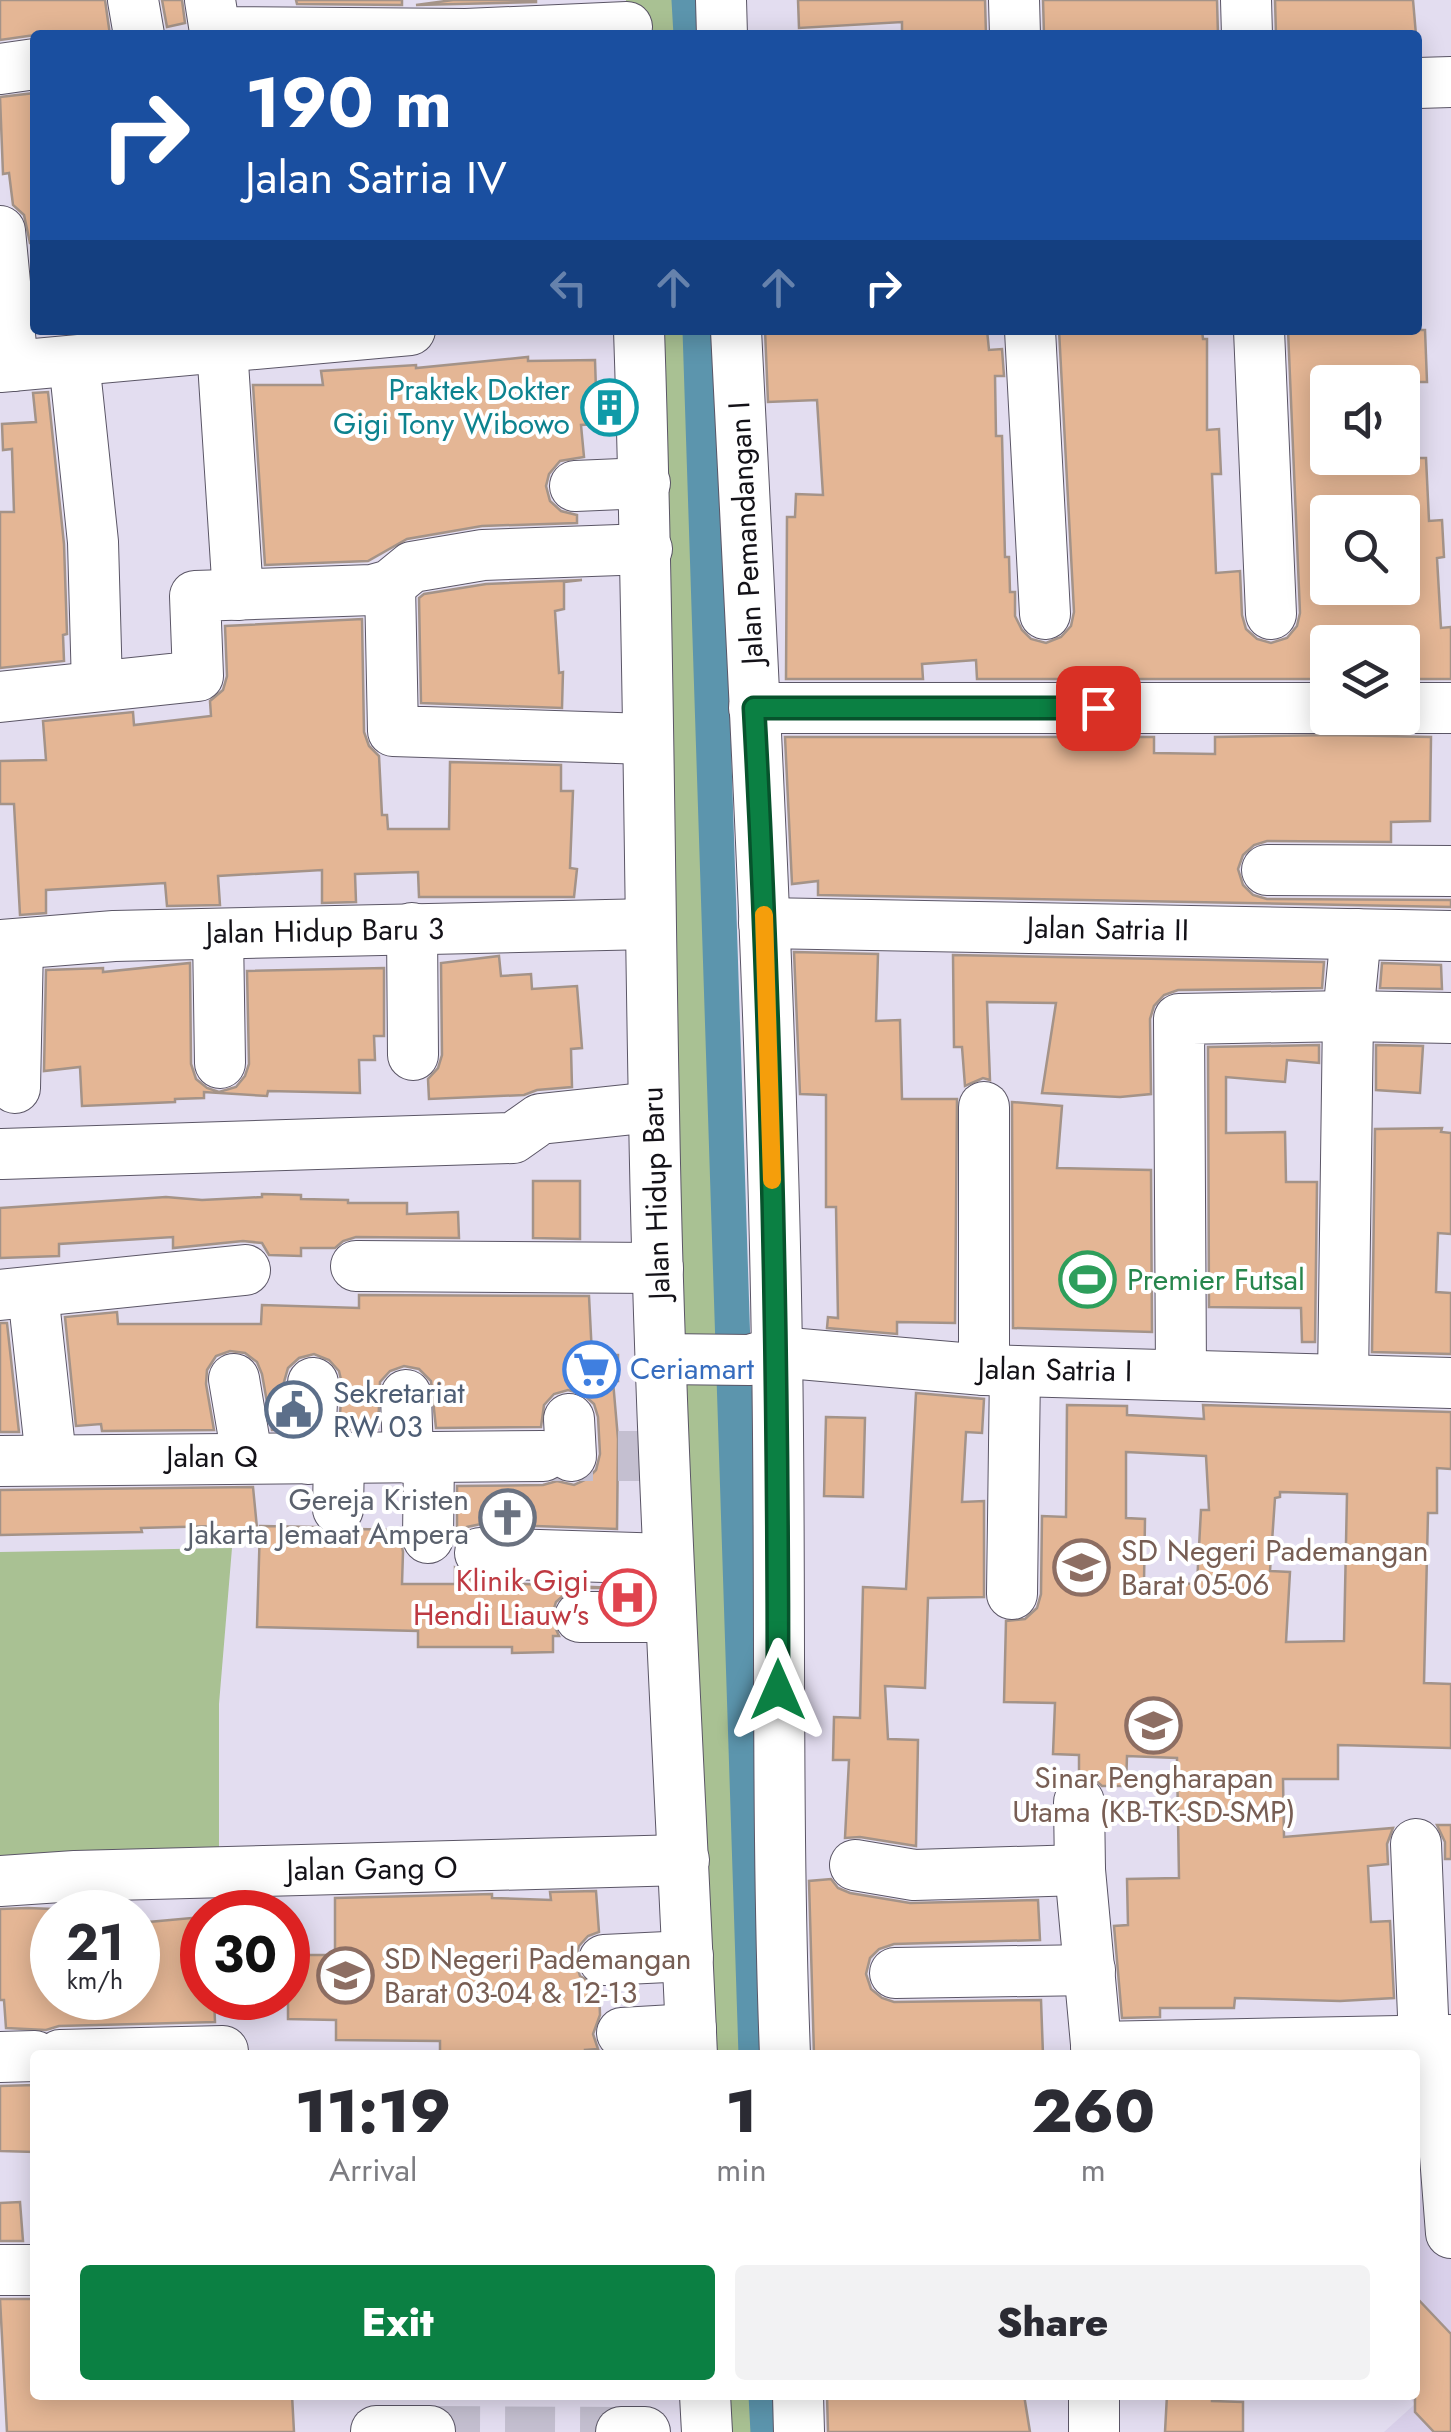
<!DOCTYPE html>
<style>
body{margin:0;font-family:Jost,sans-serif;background:#f2f2f3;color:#2b2b33;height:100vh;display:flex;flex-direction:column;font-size:38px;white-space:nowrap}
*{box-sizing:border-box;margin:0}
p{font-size:32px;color:#7c7c81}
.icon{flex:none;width:55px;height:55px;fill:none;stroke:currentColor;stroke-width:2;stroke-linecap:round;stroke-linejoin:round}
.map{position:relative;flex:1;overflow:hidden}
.panel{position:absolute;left:30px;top:2050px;width:1390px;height:350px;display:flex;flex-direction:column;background:#fff;border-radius:10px;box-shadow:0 5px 25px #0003}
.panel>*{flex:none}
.top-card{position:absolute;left:30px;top:30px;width:1392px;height:305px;border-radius:10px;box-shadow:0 5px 25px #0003;background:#1a4fa0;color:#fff;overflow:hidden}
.fabs{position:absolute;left:1310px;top:365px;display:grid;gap:20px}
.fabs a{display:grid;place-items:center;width:110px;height:110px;border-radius:10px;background:#fff;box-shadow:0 5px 25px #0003;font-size:50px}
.speed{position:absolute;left:30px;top:1890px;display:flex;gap:20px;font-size:50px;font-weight:700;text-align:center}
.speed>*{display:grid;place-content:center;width:130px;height:130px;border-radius:50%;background:#fff;box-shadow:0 5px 25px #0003;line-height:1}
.speed small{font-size:25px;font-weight:400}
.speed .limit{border:15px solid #d22;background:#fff;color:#111}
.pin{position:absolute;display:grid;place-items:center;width:85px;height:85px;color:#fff;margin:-42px;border-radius:20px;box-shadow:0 5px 15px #0006}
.me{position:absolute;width:110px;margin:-55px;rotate:0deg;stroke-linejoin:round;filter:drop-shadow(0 0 8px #0008)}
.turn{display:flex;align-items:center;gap:35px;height:210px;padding:0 50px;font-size:45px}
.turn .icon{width:130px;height:130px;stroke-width:2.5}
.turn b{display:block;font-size:70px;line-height:85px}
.lanes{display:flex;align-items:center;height:95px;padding:0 50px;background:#0003;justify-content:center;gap:50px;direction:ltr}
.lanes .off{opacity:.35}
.eta{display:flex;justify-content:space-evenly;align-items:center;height:170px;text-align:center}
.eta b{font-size:60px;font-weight:800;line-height:70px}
.primary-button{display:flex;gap:20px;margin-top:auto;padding:20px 50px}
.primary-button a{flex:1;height:115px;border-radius:10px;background:#0b8043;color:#fff;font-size:40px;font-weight:800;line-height:115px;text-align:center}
.primary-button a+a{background:#f2f2f3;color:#2b2b33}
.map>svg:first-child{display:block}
.built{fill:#d9d0ea}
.green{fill:#a9c193}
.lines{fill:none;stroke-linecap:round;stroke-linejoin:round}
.canal{stroke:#5c95ad;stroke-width:35}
.building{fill:#e4b695;stroke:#a49388;stroke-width:2.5;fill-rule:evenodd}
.minor-tunnel{stroke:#c4bfd0;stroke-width:50;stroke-dasharray:50 25;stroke-linecap:butt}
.minor-casing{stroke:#5b5666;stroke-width:52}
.minor{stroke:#fff;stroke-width:50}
.route-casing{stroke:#07532c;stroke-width:25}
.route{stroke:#0b8043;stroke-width:18}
.slow{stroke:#f59e0b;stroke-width:18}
.labels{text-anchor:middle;stroke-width:8;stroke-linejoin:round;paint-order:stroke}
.culture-label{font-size:30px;fill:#0d838f;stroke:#fff;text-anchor:end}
.street-label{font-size:30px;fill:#141218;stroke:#fff}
.leisure-label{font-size:30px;fill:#27864d;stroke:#fff;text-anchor:start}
.shop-label{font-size:30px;fill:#366cbe;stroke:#fff;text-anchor:start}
.service-label{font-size:30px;fill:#4e5e75;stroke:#fff;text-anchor:start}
.worship-label{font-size:30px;fill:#5b616d;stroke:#fff;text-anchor:end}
.education-label{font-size:30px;fill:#785e54;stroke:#fff;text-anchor:start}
.health-label{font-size:30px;fill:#be3a42;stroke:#fff;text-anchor:end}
</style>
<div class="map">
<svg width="1451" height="2432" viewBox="0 0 1451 2432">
<rect width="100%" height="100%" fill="#e3ddf0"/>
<!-- built -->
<polygon class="built" points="1415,2072 1451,2072 1451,2432 1384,2432 1415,2404 1407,2395 1415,2395"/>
<!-- green -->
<g class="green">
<polygon points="626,0 687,0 689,35 628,35"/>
<polygon points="639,330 700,330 736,1363 755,2055 692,2055"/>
<polygon points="232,1548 219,1704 219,1849 0,1859 0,1552"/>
<polygon points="705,2395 766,2395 767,2432 707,2432"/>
</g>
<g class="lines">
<!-- canal -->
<g class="canal">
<polyline points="689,0 691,35"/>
<polyline points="700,330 756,2055"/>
<polyline points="766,2395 768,2432"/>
</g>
</g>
<!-- building -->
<g class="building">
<polygon points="0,0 105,0 110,35 35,35 0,40"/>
<polygon points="162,0 182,0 185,23 167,27"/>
<polygon points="296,0 402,0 402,5 297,4"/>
<polygon points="453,0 536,0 536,2 416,5"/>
<polygon points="798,0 985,0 986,35 902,35 902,22 799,28"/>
<polygon points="1043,0 1217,0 1218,35 1044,35"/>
<polygon points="1275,0 1413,0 1416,35 1276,35"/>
<polygon points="35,93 35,243 30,243 24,215 13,205 9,173 3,174 0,97"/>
<path d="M765 330H987L989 350 1002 349 1004 376H995L996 436H1002L1005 557H1009L1010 592H1015V616L1022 630 1031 639 1046 643 1061 637 1071 626 1074 612 1059 330H1202L1203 339H1207V430L1219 429 1221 474H1212L1216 573 1240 571 1242 615 1246 629 1257 639 1271 643 1287 638 1297 626 1300 613 1288 330H1425L1427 382H1328V458H1426L1429 521 1442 520 1444 557 1437 558 1441 628 1451 627V679H1402V642H1328V679H977L976 660 922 664 923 679H786L787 517H795L796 494 823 495 817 400 768 402ZM1328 512H1402V588H1328Z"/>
<polygon points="528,357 528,361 595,360 596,390 612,390 613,423 581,425 584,457 560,461 549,474 546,486 550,501 561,511 577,515 577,523 482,526 407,539 368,561 265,565 253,385 323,385 321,371 416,365 416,368"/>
<polygon points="48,392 64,544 67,634 63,635 64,661 0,668 0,512 14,512 12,449 3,450 2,424 36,422 33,393"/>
<polygon points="582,580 564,582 564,609 555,611 559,673 563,672 562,708 421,703 419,598 424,594 486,584"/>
<polygon points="362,619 364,732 369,746 379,756 382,815 387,815 388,829 449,829 450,762 561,765 561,791 573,791 570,868 577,869 574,897 419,897 418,872 355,874 356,902 322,903 322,870 218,876 220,905 167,906 165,883 46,890 46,913 20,915 14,804 0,804 0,761 46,760 43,721 133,712 134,725 211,716 210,701 223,690 227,676 225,626"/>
<polygon points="1336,735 1431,737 1430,821 1391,822 1391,842 1267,841 1254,845 1243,855 1238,869 1243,885 1253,895 1267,899 1451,900 1451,907 818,895 818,881 792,884 785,737 1154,737 1154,753 1215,754 1215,737"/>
<polygon points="794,952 878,954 876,1021 900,1020 902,1099 957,1099 955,1323 897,1322 897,1334 827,1328 828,1317 838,1318 836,1207 826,1207 826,1095 800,1094"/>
<polygon points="953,955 1324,962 1322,988 1178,990 1164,995 1154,1006 1150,1019 1151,1094 1120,1097 1042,1093 1056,1003 987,1002 990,1080 983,1078 965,1086 962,1047 954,1047"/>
<polygon points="499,956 501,976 531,974 532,989 577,986 582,1048 571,1049 572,1087 537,1090 524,1095 429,1099 428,1079 438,1068 442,1055 441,963"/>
<polygon points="190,963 191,1064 196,1079 207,1088 219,1092 236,1087 245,1076 249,1064 247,971 384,968 384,1036 374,1036 375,1060 359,1060 360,1093 268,1091 267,1096 204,1092 204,1098 175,1099 175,1102 82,1106 80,1067 44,1071 46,970 103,968 103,972"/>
<polygon points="1382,963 1441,965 1442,989 1380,988"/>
<polygon points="1319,1045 1319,1063 1287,1060 1285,1082 1226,1077 1226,1133 1285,1132 1286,1182 1317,1182 1315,1342 1302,1342 1301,1308 1209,1307 1208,1047"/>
<polygon points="1376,1045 1423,1046 1420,1093 1376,1090"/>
<polygon points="1012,1102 1062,1106 1057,1168 1151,1170 1152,1332 1013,1328"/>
<polygon points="1442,1128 1441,1132 1451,1133 1451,1234 1438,1233 1436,1292 1451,1293 1451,1354 1372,1352 1375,1129"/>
<polygon points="533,1181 580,1181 580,1239 533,1238"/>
<polygon points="262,1194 301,1195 301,1199 348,1200 348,1203 407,1203 407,1214 458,1212 459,1238 356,1237 343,1241 335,1248 301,1248 301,1256 269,1255 262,1243 243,1241 173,1248 173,1237 59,1244 59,1256 0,1258 0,1208 166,1197 202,1200 262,1197"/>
<polygon points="359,1295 589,1296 592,1355 618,1355 618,1381 613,1381 618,1439 617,1529 481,1524 467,1527 457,1537 457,1486 543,1485 557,1481 574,1485 587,1479 596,1470 600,1454 598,1417 594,1404 583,1394 568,1390 554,1394 544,1405 541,1427 436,1428 431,1381 419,1369 404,1366 390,1371 380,1382 378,1429 339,1429 342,1384 339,1371 329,1360 314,1354 299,1358 288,1368 284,1382 282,1430 272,1430 262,1374 257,1362 245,1353 230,1351 216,1356 207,1370 206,1384 214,1430 102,1431 101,1424 76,1426 65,1317 117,1312 118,1324 261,1324 262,1305 359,1308"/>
<polygon points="0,1323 7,1323 19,1432 0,1432"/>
<polygon points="916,1393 984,1399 982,1433 966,1432 962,1502 984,1501 984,1597 928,1598 925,1688 885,1686 888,1739 918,1740 916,1846 860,1837 845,1838 849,1760 833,1760 834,1717 860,1718 863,1587 906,1589"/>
<path d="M1067 1405 1127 1406V1415L1204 1419 1203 1405 1451 1412V1469L1437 1468V1513H1428L1424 1683 1451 1684V1748L1338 1745V1779H1283L1284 1837 1393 1828 1387 1844 1388 1864 1368 1866 1371 1922 1390 1921 1394 1998 1340 2001 1235 1998 1234 2008H1160V2017L1122 2018 1114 1926 1128 1925 1127 1879 1179 1878 1177 1758 1127 1756 1126 1786H1102L1092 1777 1079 1773V1755L1053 1754 1055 1703 1004 1702 1006 1621 1025 1619 1037 1608 1041 1594 1042 1516 1066 1517ZM1126 1452 1206 1456 1209 1510H1201L1197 1584 1144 1582 1145 1519 1126 1518ZM1280 1492 1347 1494 1344 1641 1286 1642 1290 1572 1270 1571 1275 1498 1280 1497Z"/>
<polygon points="826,1417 865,1418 863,1497 824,1496"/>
<polygon points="253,1487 257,1528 218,1531 217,1526 141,1528 142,1532 0,1535 0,1490"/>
<polygon points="260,1526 317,1527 324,1534 336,1538 351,1535 358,1529 399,1530 403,1552 402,1584 455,1584 455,1568 466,1578 479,1582 616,1588 579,1588 567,1592 556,1602 551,1618 559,1636 553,1636 553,1652 512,1653 512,1647 418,1647 418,1631 257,1627"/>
<polygon points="1437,1825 1451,1825 1451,1859 1445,1859 1445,1842"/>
<polygon points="831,1879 838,1888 850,1893 910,1903 1038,1900 1040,1940 894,1944 879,1949 870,1958 866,1974 871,1989 882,1998 894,2002 1041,2000 1043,2055 814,2055 809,1881"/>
<polygon points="596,1891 599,1932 588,1936 579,1946 575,1960 580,1976 599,1987 600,2015 593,2034 598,2049 585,2050 585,2055 440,2055 440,2041 336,2040 336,2020 288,2019 288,1955 335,1955 335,1898 492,1894 492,1898 551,1900 550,1892"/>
<polygon points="28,1908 52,1909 54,2001 138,2001 138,1923 202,1917 202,1998 214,1998 215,2022 59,2026 46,2030 6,2028 4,2000 0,2000 0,1909"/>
<polygon points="35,2085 35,2152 0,2151 0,2086"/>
<polygon points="20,2202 23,2241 0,2241 0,2203"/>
<polygon points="1415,2296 1451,2334 1451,2432 1434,2432 1415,2412"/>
<polygon points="0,2299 35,2299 35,2396 292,2395 294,2432 7,2432"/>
<polygon points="827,2395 1024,2395 1030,2432 828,2432"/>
<polygon points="1167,2395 1212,2395 1212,2401 1243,2402 1243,2432 1165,2432"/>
</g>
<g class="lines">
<!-- minor-tunnel -->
<g class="minor-tunnel">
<polyline points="543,1456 643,1456"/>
<polyline points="430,2431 621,2432"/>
</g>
<defs>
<g id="minor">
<polyline points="133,0 139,35"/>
<polyline points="210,0 215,32 466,34 627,27"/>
<polyline points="721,0 722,35"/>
<polyline points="1014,0 1015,35"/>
<polyline points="1246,0 1247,35"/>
<polyline points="0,69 35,64"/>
<polyline points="1418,83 1451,82"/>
<polyline points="0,231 13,366"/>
<path d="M639 330C648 590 649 850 654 1110 659 1426 678 1740 692 2055"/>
<path d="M736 330C753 671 772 1012 777 1353 781 1587 776 1821 785 2055"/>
<polyline points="1030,330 1045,614"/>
<polyline points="1259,330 1271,614"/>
<polyline points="222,347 238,595"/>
<polyline points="74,361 93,542 97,686"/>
<polyline points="0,367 410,330"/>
<polyline points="575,486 645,483"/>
<polyline points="390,585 393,731 648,739"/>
<polyline points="0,697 198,676 195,596 372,590 390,585 412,567 483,555 647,549"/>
<polyline points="754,708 1328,708"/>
<polyline points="1402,708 1451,708"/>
<polyline points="1267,870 1451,871"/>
<polyline points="764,923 1451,936"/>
<polyline points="412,928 413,1055"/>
<polyline points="218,934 220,1063"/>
<polyline points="0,945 114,936 650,924"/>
<polyline points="15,1088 18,944"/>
<polyline points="2,1154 513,1138 540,1119 653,1107"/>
<polyline points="356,1266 658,1268"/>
<polyline points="33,1293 51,1458"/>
<polyline points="0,1295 245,1270"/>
<polyline points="661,1359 750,1360 777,1352 984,1370 1451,1383"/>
<polyline points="984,1370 984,1107"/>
<polyline points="1181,1373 1179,1019 1348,1016 1451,1018"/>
<polyline points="234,1379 247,1456"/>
<polyline points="1343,1379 1348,1016 1356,934"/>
<polyline points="406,1395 408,1458"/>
<polyline points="569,1419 571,1456"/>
<polyline points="309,1459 313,1383"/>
<polyline points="0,1461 543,1456"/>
<polyline points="338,1509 339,1458"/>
<polyline points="428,1538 429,1458"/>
<polyline points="480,1553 668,1559"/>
<polyline points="1012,1594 1015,1371"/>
<polyline points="580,1617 671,1617"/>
<polyline points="1079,1802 1080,1870 1097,2055"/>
<polyline points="1416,1844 1424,2040"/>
<polyline points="855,1865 914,1875 1080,1870"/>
<polyline points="0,1881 75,1876 684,1860"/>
<polyline points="604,1960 688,1956"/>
<polyline points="895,1973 1090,1970"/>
<polyline points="622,2033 691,2029"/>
<polyline points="1436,2040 1451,2233"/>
<polyline points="1096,2047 1451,2040"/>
<polyline points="60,2055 223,2051 223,2055"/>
<polyline points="0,2057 35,2056"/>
<polyline points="0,2270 35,2270"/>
<polyline points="705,2395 707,2432"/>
<polyline points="798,2395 799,2432"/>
<polyline points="376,2431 430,2431"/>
<polyline points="621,2432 645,2432"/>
<polyline points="1094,2432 1094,2395"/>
</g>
</defs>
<!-- minor casing -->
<use href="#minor" class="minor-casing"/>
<!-- minor -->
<use href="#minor" class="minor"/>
</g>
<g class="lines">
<defs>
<path id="route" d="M778 1690C778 1363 772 1035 754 708H1098"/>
</defs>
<!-- route casing -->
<use href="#route" class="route-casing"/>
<!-- route -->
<use href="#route" class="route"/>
<!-- slow -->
<polyline class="slow" points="764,915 772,1180"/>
</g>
<!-- icons -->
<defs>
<symbol id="building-ring" viewBox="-11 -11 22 22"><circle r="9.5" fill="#fff" stroke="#0f9aa8" stroke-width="1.5"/><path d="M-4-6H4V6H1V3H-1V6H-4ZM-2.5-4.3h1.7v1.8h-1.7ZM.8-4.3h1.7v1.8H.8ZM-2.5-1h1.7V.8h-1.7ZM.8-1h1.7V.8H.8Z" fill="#0f9aa8"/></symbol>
<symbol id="stadium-ring" viewBox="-11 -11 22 22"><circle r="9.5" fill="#fff" stroke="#2e9e5b" stroke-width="1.5"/><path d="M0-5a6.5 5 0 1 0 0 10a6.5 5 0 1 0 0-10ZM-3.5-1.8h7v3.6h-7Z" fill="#2e9e5b"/></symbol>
<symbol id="supermarket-ring" viewBox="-11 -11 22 22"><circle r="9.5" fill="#fff" stroke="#3f7fe0" stroke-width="1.5"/><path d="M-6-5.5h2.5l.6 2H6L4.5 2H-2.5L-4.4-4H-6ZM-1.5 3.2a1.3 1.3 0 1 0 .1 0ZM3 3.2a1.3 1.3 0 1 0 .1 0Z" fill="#3f7fe0"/></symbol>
<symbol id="civic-ring" viewBox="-11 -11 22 22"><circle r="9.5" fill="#fff" stroke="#5c6f8a" stroke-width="1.5"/><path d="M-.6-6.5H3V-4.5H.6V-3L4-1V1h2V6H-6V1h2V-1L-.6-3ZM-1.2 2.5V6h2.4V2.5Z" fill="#5c6f8a"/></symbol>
<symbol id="church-ring" viewBox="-11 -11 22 22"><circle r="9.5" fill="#fff" stroke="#6b7280" stroke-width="1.5"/><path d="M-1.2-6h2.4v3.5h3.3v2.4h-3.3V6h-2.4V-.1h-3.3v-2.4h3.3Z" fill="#6b7280"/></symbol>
<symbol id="school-ring" viewBox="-11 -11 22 22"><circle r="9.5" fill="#fff" stroke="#8d6e63" stroke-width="1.5"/><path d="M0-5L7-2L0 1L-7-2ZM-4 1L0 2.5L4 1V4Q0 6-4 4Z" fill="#8d6e63"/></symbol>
<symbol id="hospital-ring" viewBox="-11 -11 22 22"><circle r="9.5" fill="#fff" stroke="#e0444e" stroke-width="1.5"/><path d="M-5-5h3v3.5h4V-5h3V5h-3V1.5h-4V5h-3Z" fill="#e0444e"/></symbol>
</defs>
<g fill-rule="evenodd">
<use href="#building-ring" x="578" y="376" width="63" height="63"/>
<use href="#stadium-ring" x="1056" y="1248" width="63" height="63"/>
<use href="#supermarket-ring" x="560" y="1338" width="63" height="63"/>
<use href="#civic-ring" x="262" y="1378" width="63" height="63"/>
<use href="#church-ring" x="476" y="1486" width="63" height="63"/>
<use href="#school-ring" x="1050" y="1536" width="63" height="63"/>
<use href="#hospital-ring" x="596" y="1566" width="63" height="63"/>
<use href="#school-ring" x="1122" y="1694" width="63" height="63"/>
<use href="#school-ring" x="314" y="1944" width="63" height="63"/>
</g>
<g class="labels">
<!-- culture labels -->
<g class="culture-label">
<text x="570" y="400">Praktek Dokter<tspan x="570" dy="34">Gigi Tony Wibowo</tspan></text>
</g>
<!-- street labels -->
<g class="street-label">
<text transform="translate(746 533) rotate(-93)" y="10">Jalan Pemandangan I</text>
<text transform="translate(1108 929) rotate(1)" y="10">Jalan Satria II</text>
<text transform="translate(325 931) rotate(-1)" y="10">Jalan Hidup Baru 3</text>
<text transform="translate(656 1193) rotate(-92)" y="10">Jalan Hidup Baru</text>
<text transform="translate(1055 1370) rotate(1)" y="10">Jalan Satria I</text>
<text x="212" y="1467">Jalan Q</text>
<text transform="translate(372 1869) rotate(-1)" y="10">Jalan Gang O</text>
</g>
<!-- leisure labels -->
<g class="leisure-label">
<text x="1127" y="1290">Premier Futsal</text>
</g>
<!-- shop labels -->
<g class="shop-label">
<text x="630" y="1379">Ceriamart</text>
</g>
<!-- service labels -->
<g class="service-label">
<text x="333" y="1403">Sekretariat<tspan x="333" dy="34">RW 03</tspan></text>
</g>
<!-- worship labels -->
<g class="worship-label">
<text x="469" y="1510">Gereja Kristen<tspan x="469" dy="34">Jakarta Jemaat Ampera</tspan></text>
</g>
<!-- education labels -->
<g class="education-label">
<text x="1121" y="1561">SD Negeri Pademangan<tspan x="1121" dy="34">Barat 05-06</tspan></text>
<text x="1154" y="1788" text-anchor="middle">Sinar Pengharapan<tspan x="1154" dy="34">Utama (KB-TK-SD-SMP)</tspan></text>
<text x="384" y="1969">SD Negeri Pademangan<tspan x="384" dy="34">Barat 03-04 &amp; 12-13</tspan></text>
</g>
<!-- health labels -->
<g class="health-label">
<text x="589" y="1591">Klinik Gigi<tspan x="589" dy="34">Hendi Liauw's</tspan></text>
</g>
</g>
</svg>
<div class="fabs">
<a><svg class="icon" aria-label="sound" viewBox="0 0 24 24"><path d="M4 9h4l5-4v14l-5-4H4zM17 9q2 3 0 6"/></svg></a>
<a><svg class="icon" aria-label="search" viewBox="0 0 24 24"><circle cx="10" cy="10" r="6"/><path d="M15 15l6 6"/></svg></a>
<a><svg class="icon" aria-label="layers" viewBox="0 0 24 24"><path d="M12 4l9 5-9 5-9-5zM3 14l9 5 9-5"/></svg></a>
</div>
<div class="speed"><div>21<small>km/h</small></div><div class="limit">30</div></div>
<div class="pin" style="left:1098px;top:708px;background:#d93025"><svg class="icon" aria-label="arrive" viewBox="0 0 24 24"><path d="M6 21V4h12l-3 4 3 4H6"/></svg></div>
<svg class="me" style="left:778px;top:1690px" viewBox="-20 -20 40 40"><path d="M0-17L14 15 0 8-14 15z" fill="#0b8043" stroke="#fff" stroke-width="4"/></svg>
<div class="top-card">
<div class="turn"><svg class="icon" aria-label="right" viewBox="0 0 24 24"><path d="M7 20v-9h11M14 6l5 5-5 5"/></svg><div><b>190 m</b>Jalan Satria IV</div></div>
<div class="lanes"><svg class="icon off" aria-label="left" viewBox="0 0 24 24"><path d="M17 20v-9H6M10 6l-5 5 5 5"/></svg><svg class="icon off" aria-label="ahead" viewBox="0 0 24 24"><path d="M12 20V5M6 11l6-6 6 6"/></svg><svg class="icon off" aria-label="ahead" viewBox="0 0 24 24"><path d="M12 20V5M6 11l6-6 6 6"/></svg><svg class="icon" aria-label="right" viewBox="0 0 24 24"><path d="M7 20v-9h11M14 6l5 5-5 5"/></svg></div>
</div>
<section class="panel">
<div class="eta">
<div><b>11:19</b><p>Arrival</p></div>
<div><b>1</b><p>min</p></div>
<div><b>260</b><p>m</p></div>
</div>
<div class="primary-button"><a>Exit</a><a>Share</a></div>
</section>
</div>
